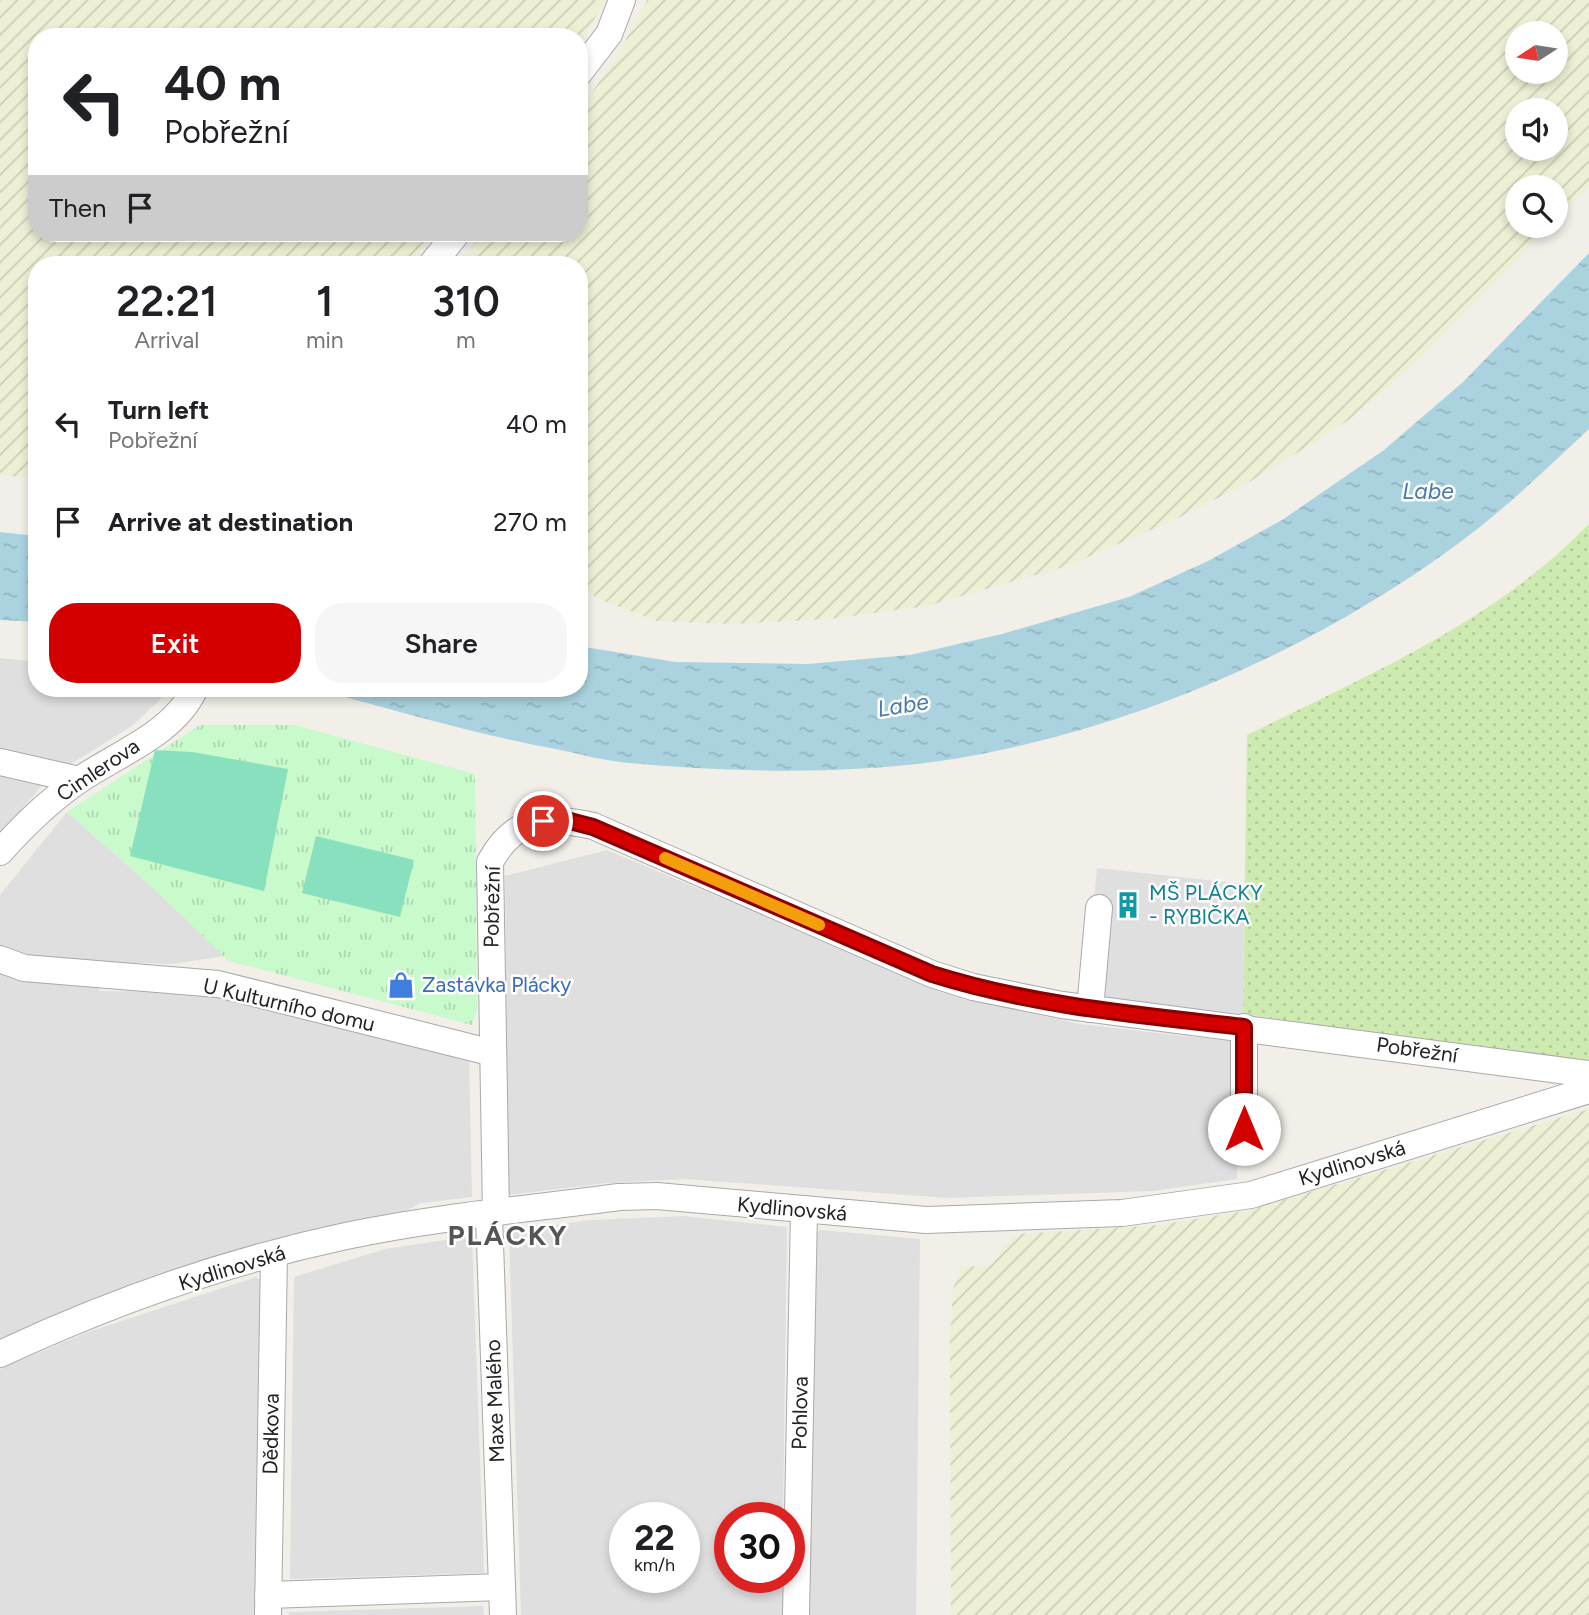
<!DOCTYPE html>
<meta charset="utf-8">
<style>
body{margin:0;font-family:Figtree,sans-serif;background:#f6f6f6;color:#202124;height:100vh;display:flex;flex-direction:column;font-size:26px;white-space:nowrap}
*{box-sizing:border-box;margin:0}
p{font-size:23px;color:#757577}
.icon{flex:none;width:38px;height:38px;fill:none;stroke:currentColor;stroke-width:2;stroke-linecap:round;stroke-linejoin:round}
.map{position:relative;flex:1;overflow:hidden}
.drawer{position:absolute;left:28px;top:256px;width:560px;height:441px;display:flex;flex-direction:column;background:#fff;border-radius:28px;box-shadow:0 4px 10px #0003}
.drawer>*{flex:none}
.banner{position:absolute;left:28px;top:28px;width:560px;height:214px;border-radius:28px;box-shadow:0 4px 10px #0003;background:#fff;color:#202124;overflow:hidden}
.needle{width:46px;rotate:258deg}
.tools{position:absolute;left:1505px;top:21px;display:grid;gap:14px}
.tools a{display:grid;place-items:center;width:63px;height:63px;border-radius:50%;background:#fff;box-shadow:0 4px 10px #0003;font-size:35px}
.speed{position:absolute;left:609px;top:1502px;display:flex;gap:14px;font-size:35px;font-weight:700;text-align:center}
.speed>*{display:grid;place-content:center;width:91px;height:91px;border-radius:50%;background:#fff;box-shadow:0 4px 10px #0003;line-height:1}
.speed small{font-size:18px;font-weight:400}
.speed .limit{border:10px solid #d22;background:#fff;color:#111}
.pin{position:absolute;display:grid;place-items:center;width:60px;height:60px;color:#fff;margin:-30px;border:4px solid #fff;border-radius:50%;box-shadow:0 2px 7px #0007}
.me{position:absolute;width:77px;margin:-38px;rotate:0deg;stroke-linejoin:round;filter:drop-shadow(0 0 5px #0008)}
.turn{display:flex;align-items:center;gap:24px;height:147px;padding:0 21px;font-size:32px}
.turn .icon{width:91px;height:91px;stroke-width:2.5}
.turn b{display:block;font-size:49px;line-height:60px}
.then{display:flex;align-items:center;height:66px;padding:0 21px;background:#0003;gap:14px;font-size:26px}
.eta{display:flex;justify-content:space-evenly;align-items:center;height:119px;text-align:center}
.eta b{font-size:42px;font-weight:600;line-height:49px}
.button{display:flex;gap:14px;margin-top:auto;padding:14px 21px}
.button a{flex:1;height:80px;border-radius:28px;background:#d40000;color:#fff;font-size:28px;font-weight:600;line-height:80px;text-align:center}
.button a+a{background:#f6f6f6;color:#202124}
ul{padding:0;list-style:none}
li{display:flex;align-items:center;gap:21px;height:98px;padding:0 21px}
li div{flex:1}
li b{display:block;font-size:26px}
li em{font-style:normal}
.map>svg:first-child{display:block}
.residential{fill:#e0dfdf;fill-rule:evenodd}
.farmland{fill:url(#farmland-furrows);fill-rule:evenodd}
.park{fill:url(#park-tufts)}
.garden{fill:url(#garden-dots)}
.pitch{fill:#88e0be}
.water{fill:url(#water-ripples)}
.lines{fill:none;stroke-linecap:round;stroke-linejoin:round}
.minor-casing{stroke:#a9a9a9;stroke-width:28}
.minor{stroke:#fff;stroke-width:26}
.route-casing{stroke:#8a0000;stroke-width:18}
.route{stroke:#d40000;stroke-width:12}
.slow{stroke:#f59e0b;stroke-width:12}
.labels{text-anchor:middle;stroke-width:5;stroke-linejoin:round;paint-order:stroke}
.street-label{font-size:21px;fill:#222;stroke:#fff}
.culture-label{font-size:21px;fill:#0d838f;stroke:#fff;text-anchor:start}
.shop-label{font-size:21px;fill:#366cbe;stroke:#fff;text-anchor:start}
.water-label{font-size:23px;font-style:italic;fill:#4a7aab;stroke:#fff}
.district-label{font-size:28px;font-weight:bold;letter-spacing:2px;fill:#555;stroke:#fff}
</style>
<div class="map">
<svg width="1589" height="1615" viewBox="0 0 1589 1615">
<defs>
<pattern id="farmland-furrows" width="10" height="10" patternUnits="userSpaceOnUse" patternTransform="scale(1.75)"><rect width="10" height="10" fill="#eef0d5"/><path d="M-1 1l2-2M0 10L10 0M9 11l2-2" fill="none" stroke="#ccceb7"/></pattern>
<pattern id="park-tufts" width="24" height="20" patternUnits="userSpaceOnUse" patternTransform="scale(1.75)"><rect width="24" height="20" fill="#c8facc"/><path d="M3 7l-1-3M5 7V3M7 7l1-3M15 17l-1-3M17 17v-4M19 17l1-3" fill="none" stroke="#acd6af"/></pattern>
<pattern id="garden-dots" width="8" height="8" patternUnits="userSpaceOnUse" patternTransform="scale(1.75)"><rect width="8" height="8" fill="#cdebb0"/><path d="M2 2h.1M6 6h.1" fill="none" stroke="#b0c997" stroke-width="1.8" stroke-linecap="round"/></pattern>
<pattern id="water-ripples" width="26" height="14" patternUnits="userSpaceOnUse" patternTransform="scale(1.75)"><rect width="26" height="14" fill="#aad3df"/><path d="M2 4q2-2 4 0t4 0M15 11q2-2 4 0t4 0" fill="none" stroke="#92b5bf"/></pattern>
</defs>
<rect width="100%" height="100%" fill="#f2efe9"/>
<!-- residential -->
<g class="residential">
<polygon points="0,658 37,662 37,688 150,688 168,692 132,726 47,779 0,837"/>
<polygon points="67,812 151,886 225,956 172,964 99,962 99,991 217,992 469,1055 472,1197 421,1203 400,1214 278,1239 109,1297 0,1338 0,895"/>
<polygon points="607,850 904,975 962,997 1079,1024 1237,1042 1237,1179 1153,1191 948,1198 685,1179 607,1183 508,1195 505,876"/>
<polygon points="1097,868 1244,884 1243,1014 1085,996"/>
<path d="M683 1216 787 1227 783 1517H730V1577H783L782 1615H521L509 1232 590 1220ZM684 1517V1577H625V1517Z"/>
<polygon points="820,1230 920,1239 916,1615 806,1615 813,1235"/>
<polygon points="472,1236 484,1573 290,1579 294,1277 385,1249"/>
<polygon points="256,1277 262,1281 257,1615 0,1615 0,1369 85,1333"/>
<polygon points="483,1606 484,1615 289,1615 289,1612"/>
</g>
<!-- farmland -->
<g class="farmland">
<polygon points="0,0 605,0 579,46 579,37 37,37 37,233 433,233 408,264 37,264 37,473 21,477 0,475"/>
<path d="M647 0H1589V187L1556 220V187H1517V226H1550L1419 359 1353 417 1328 434 1248 483 1176 519 1067 566 927 606 829 619 733 624 657 621 603 601 579 587V264H458L483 233H579V110L615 60ZM1556 33V72H1517V33ZM1556 110V149H1517V110Z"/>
<polygon points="1589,1109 1589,1615 951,1615 950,1337 953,1289 961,1266 985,1267 993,1263 1003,1247 1018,1234 1159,1225 1250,1210"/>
</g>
<!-- park -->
<polygon class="park" points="200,725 295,725 475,774 477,1010 472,1025 229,961 151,886 67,812"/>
<!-- garden -->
<path class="garden" d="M1589 524V1064L1243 1014 1247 735C1366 676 1496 621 1589 524Z"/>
<!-- pitch -->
<g class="pitch">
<polygon points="155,750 192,752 288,769 264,891 130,856"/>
<polygon points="316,836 414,860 400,917 302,893"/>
</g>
<!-- water -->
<g class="water">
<path d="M1589 253V429C1547 468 1505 509 1459 543 1312 652 1122 734 940 761 838 775 731 772 629 763 606 761 583 755 561 750 477 735 395 710 312 688H579V646L675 662 808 664 910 655 1002 634 1129 597 1208 561 1282 520 1384 450 1463 382Z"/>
<polygon points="0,532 37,536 37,622 0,620"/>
</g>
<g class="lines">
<defs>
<g id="minor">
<polyline points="579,73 609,34 622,0"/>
<polyline points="432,264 457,233"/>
<polyline points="0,762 79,780"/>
<path d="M0 852C24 825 50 800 79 780 119 753 175 733 195 688"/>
<polyline points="0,959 24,968 218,984 493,1053"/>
<polyline points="1090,1009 1099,908"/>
<polyline points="1244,1129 1244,1027"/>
<path d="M496 1213 490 862C515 816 547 816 593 826L932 974 973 987 1062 1005 1589 1074"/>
<polyline points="489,1215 503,1615"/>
<path d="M0 1354C109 1303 228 1261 346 1236 435 1217 529 1209 619 1197L657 1196 926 1220 1122 1213 1251 1195 1589 1090"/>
<polyline points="268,1595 502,1587"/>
<polyline points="268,1615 274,1254"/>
<polyline points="796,1615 804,1211"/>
</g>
</defs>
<!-- minor casing -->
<use href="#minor" class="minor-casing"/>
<!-- minor -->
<use href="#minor" class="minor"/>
</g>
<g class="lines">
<defs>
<path id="route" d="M543 821 566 820 593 827 932 974C1034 1006 1139 1015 1244 1027V1129"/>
</defs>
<!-- route casing -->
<use href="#route" class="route-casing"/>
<!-- route -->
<use href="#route" class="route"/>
<!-- slow -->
<polyline class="slow" points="665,858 819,925"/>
</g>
<!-- icons -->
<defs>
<symbol id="building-bare" viewBox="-9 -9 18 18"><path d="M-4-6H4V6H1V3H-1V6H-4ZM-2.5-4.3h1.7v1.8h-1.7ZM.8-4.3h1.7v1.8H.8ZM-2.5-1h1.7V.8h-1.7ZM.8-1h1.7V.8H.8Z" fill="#0f9aa8" stroke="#fff" stroke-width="2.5" paint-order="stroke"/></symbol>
<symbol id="shop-bare" viewBox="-9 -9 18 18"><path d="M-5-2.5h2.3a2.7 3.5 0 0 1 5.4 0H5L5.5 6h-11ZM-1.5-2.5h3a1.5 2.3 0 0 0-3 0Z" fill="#3f7fe0" stroke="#fff" stroke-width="2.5" paint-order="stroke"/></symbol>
</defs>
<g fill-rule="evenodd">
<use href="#building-bare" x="1109" y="886" width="38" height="38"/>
<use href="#shop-bare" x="382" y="966" width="38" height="38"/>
</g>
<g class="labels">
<!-- street labels -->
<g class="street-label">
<text transform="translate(98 770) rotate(-34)" y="7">Cimlerova</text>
<text transform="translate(492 907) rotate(-89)" y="7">Pobřežní</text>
<text transform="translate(289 1005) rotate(13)" y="7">U Kulturního domu</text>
<text transform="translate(1417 1050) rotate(8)" y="7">Pobřežní</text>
<text transform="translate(1352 1163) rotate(-17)" y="7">Kydlinovská</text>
<text transform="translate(792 1209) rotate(5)" y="7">Kydlinovská</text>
<text transform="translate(232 1268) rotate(-17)" y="7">Kydlinovská</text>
<text transform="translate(495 1401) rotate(-92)" y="7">Maxe Malého</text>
<text transform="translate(800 1413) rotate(-89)" y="7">Pohlova</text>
<text transform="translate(271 1434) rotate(-89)" y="7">Dědkova</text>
</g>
<!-- culture labels -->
<g class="culture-label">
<text x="1149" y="900">MŠ PLÁCKY<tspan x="1149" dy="24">- RYBIČKA</tspan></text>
</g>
<!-- shop labels -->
<g class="shop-label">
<text x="422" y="992">Zastávka Plácky</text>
</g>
<!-- water labels -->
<g class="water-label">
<text x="1428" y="499">Labe</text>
<text transform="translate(903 705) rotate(-9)" y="8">Labe</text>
</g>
<!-- district labels -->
<g class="district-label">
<text x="508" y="1245">PLÁCKY</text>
</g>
</g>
</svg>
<div class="tools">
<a><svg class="needle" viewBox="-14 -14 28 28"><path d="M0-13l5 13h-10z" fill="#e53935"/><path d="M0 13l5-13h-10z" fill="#757577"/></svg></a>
<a><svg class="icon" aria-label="sound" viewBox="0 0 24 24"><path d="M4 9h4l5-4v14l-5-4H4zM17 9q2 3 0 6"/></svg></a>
<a><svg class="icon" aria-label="search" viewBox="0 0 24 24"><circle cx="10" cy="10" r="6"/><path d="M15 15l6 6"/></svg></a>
</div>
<div class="speed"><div>22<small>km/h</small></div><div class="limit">30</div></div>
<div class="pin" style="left:543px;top:821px;background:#d93025"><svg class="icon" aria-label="arrive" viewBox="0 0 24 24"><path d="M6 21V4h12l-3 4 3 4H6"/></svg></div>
<svg class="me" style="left:1244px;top:1129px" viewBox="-20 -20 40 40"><circle r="19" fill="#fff"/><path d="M0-13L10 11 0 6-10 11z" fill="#d40000"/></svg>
<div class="banner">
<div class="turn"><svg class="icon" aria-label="left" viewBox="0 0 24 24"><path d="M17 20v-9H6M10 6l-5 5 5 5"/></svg><div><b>40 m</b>Pobřežní</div></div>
<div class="then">Then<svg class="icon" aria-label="arrive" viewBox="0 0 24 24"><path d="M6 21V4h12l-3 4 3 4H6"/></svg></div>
</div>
<section class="drawer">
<div class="eta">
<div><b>22:21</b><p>Arrival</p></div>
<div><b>1</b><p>min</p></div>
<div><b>310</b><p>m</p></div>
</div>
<ul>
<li><svg class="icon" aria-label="left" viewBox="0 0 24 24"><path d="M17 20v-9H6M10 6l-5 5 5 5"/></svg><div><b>Turn left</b><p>Pobřežní</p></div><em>40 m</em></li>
<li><svg class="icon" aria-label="arrive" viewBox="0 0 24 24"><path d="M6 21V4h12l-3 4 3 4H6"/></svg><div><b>Arrive at destination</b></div><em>270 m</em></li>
</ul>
<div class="button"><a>Exit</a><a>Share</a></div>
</section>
</div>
